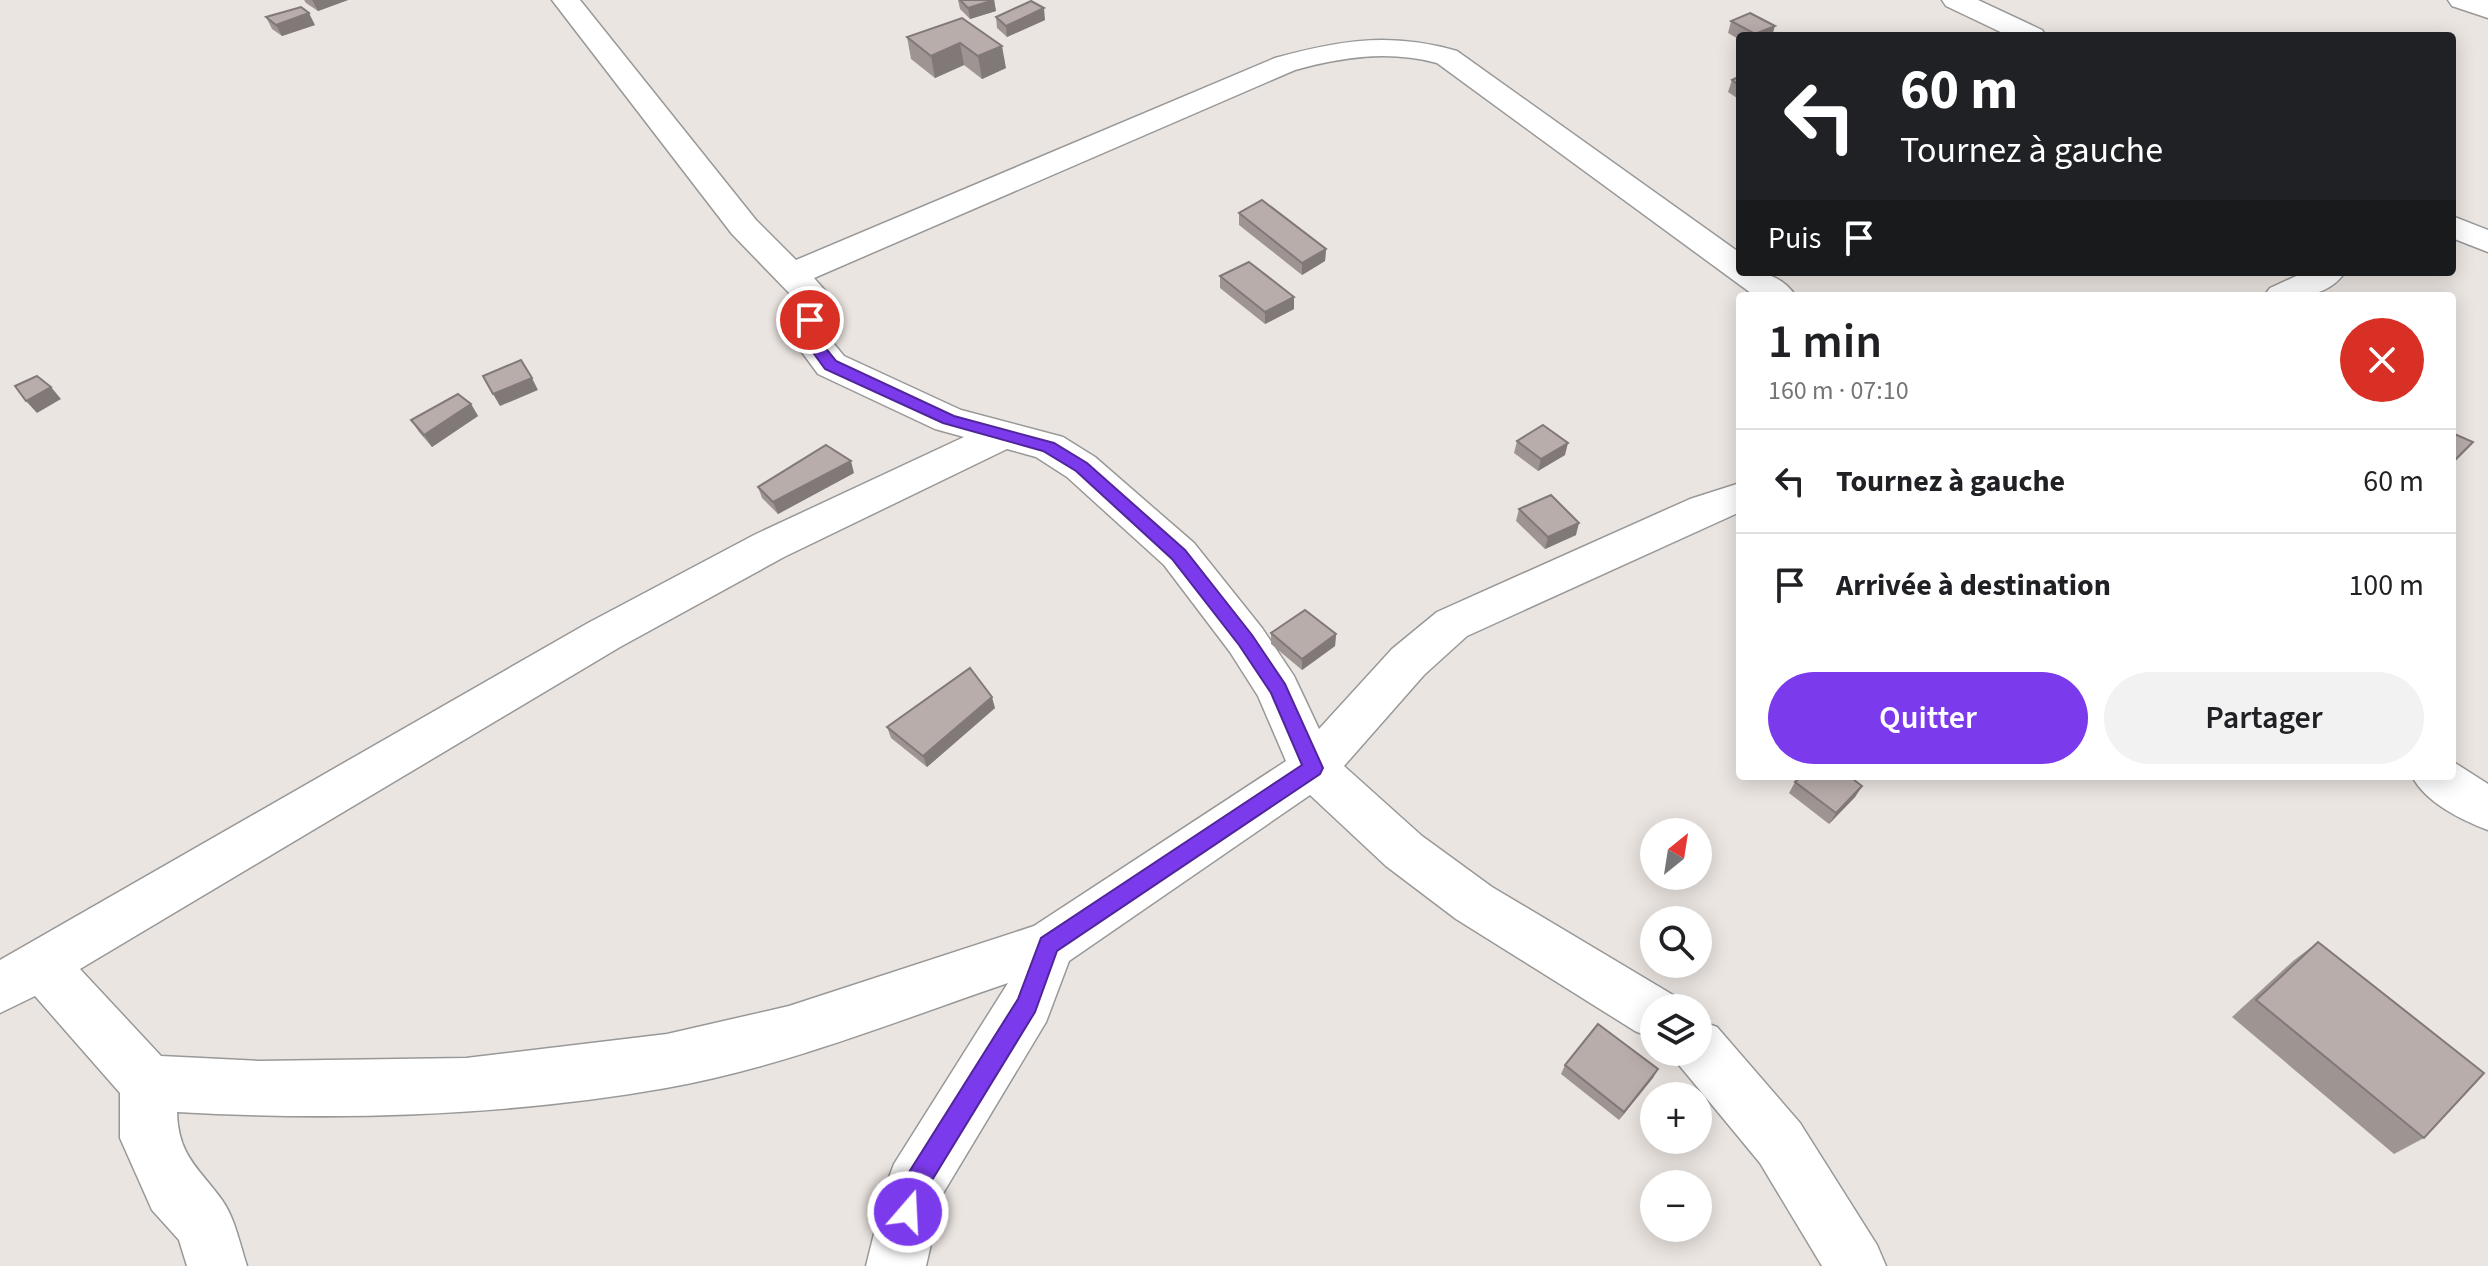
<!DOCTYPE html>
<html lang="fr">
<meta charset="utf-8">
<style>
body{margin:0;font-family:"Source Sans 3",sans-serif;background:#f2f2f2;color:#202124;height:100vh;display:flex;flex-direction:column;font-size:30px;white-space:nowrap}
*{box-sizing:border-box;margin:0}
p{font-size:26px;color:#757577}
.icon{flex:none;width:44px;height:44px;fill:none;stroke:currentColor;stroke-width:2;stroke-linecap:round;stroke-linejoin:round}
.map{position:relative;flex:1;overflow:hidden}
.side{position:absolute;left:1736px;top:292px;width:720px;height:488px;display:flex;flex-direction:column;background:#fff;border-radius:8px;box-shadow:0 4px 20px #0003}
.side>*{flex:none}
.hud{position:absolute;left:1736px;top:32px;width:720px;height:244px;border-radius:8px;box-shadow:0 4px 20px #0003;background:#202124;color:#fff;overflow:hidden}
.needle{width:52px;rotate:30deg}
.tools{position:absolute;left:1640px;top:818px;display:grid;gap:16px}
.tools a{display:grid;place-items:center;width:72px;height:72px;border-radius:50%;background:#fff;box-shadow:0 4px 20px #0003;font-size:40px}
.pin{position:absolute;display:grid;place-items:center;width:68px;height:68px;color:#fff;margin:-34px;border:4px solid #fff;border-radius:50%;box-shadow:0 2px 8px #0007}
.me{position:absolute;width:88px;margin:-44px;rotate:19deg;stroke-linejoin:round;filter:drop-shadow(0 0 6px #0008)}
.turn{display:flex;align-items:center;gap:28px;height:168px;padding:0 32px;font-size:36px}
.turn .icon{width:104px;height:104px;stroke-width:2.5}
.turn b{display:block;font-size:56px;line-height:68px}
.then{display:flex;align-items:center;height:76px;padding:0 32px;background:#0003;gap:16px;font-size:30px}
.round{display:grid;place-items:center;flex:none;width:84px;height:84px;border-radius:42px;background:#f2f2f2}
.head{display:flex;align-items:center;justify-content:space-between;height:136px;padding:0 32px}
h1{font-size:48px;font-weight:600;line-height:60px}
.cta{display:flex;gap:16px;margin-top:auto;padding:16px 32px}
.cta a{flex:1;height:92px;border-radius:48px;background:#7c3aed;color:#fff;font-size:32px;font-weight:600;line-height:92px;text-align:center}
.cta a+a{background:#f2f2f2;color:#202124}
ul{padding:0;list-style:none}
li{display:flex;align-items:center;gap:24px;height:104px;padding:0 32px;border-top:2px solid #e0e0e0}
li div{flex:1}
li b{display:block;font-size:30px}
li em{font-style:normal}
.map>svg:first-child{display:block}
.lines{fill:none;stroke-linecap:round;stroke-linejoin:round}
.minor-casing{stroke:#989898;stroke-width:3}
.minor{fill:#fff;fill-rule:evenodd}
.wall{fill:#9e9593}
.shaded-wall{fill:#817978}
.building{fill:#b8adab;stroke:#817978;stroke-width:2}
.route{fill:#7c3aed;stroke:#51269a;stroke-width:2}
</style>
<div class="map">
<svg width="2488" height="1266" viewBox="0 0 2488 1266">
<rect width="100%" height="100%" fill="#ebe5e1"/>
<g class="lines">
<defs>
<g id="minor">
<path d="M552 0H580L756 220 796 260 1275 58C1341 40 1390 32 1457 51L1740 253V272C1764 272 1781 275 1796 296H1755L1437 63C1389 50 1342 57 1295 70L814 278 829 295V338L844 356 961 410 1063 437 1095 457 1194 543 1262 628 1294 676 1319 729 1392 649 1437 612 1690 499 1740 483V512L1467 636 1424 675 1344 766 1422 836 1492 887 1673 995 1679 1008H1654V1039L1635 1031 1456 919 1386 866 1310 795 1069 961 1046 1022 942 1195 926 1266H866L886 1185 894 1164 1008 983C896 1021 784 1067 666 1088 507 1116 338 1121 177 1112 178 1156 199 1168 222 1200 235 1218 240 1245 247 1266H187L179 1240 152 1210 120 1138V1093L35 996 0 1013V960L588 623 754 535 964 437 935 429 818 374 793 340V297L732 234ZM1007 449 1036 457 1067 477 1164 565 1230 652 1258 696 1286 761 1034 926 789 1006 667 1034 466 1058 259 1061 161 1056 80 969 620 647 784 557Z"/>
<polygon points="1942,0 1978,0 2042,30 2046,36 2009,36 1946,6"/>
<polygon points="2448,0 2488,0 2488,18 2452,6"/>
<polygon points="2452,216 2488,230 2488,252 2452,238"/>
<path d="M2305 272H2345C2326 300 2295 296 2264 296L2270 288Z"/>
<path d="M2452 761 2488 784V830C2461 820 2425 802 2412 776H2452Z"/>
<polygon points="1698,1020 1717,1027 1800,1123 1877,1245 1886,1266 1822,1266 1760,1163 1679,1065 1673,1052 1698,1052"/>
</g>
</defs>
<!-- minor casing -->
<use href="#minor" class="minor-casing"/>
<!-- minor -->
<use href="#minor" class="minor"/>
</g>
<!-- wall -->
<g class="wall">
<polygon points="304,0 348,0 318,11 306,3"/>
<polygon points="958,0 994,0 996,11 970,19 960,9"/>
<polygon points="266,17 315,25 282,36 272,29"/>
<polygon points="996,17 1045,20 1007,37 997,28"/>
<polygon points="962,18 1006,68 982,79 964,65 935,78 911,59 907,37"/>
<polygon points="1731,21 1772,36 1740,36 1740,40 1728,33"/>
<polygon points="1740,76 1740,100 1728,92 1732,80"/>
<polygon points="1239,213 1326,249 1325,261 1302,275 1239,225"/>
<polygon points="1220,276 1294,297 1294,309 1265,324 1220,288"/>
<polygon points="471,404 478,416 432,447 419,432 411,420"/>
<polygon points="1517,441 1565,455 1538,471 1514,453"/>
<polygon points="854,473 778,514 762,498 758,487"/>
<polygon points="1519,509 1576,535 1545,549 1516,521"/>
<polygon points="1271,633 1336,634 1335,646 1302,670 1271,644"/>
<polygon points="995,708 927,767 891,738 887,727"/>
<polygon points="1795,782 1862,786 1855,797 1829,824 1789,793"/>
<polygon points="2318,942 2424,1138 2394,1154 2232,1017 2293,961"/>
<polygon points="1565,1065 1658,1069 1619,1120 1561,1074"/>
</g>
<!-- shaded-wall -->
<g class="shaded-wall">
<polygon points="312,0 348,0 318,11"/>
<polygon points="994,0 996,11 970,19 968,8"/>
<polygon points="1044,8 1045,20 1007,37 1006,26"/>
<polygon points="309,13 315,25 282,36 276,25"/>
<polygon points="1775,26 1772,36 1754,36 1755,34"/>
<polygon points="960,43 964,65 935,78 931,56"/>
<polygon points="1002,46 1006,68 982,79 978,56"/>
<polygon points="1326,249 1325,261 1302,275 1302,263"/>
<polygon points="1294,297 1294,309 1265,324 1265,312"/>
<polygon points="532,378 538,390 500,406 493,394"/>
<polygon points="51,387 61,399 37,413 26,401"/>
<polygon points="471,404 478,416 432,447 424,435"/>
<polygon points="1568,443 1565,455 1538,471 1541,459"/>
<polygon points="851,461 854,473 778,514 773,502"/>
<polygon points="1579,523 1576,535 1545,549 1548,537"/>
<polygon points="1336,634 1335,646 1302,670 1302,659"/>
<polygon points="992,697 995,708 927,767 923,756"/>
<polygon points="1862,786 1855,797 1829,824 1836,813"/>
<polygon points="1658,1069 1653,1078 1619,1120 1624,1112"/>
</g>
<!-- building -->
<g class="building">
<polygon points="960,0 994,0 968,8"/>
<polygon points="1031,1 1044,8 1006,26 996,17"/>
<polygon points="301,7 309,13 276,25 266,17"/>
<polygon points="1750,13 1775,26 1755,34 1731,21"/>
<polygon points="962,18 1002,46 978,56 960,43 931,56 907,37"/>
<polygon points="1740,76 1740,86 1732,80"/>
<polygon points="1262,200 1326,249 1302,263 1239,213"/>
<polygon points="1249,262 1294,297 1265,312 1220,276"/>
<polygon points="521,360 532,378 493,394 483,376"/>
<polygon points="37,376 51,387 26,401 15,386"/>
<polygon points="458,394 471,404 424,435 411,420"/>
<polygon points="1543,425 1568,443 1541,459 1517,441"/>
<polygon points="2452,433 2473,442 2452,463"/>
<polygon points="826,445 851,461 773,502 758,487"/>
<polygon points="1551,495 1579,523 1548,537 1519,509"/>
<polygon points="1305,610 1336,634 1302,659 1271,633"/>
<polygon points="970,668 992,697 923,756 887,727"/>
<polygon points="1802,776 1849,776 1862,786 1836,813 1795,782"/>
<polygon points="2318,942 2484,1073 2424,1138 2256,1000"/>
<polygon points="1598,1024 1658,1069 1624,1112 1565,1065"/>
</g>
<!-- route -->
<polygon class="route" points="810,315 817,320 819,340 836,361 954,416 1054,443 1087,463 1185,550 1252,635 1285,684 1323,768 1320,774 1057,951 1035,1012 926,1190 917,1221 908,1224 900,1221 896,1212 906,1177 1018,999 1041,938 1302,765 1271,693 1239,645 1172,559 1076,471 1043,451 943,423 825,369 804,340 802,320"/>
</svg>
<div class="tools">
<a><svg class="needle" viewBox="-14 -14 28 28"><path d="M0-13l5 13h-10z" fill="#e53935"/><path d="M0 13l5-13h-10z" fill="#757577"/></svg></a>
<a><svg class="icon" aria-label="search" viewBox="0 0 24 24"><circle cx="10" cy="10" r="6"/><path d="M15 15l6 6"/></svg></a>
<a><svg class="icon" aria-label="layers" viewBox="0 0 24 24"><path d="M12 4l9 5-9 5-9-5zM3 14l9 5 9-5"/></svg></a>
<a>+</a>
<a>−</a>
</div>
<div class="pin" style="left:810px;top:320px;background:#d93025"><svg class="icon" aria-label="arrive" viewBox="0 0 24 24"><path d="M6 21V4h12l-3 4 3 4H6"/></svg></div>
<svg class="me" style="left:908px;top:1212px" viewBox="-20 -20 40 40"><circle r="17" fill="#7c3aed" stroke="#fff" stroke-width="3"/><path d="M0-11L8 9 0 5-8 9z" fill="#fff"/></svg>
<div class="hud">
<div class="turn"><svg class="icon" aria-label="left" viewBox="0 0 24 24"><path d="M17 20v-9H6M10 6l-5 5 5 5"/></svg><div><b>60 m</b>Tournez à gauche</div></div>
<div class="then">Puis<svg class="icon" aria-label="arrive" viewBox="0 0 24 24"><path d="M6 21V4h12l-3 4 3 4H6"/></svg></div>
</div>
<section class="side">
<div class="head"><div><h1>1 min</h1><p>160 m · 07:10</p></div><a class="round" style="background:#d93025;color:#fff"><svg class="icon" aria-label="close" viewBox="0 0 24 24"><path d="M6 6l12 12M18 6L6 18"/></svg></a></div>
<ul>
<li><svg class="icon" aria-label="left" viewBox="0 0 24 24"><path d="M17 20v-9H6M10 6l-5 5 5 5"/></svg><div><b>Tournez à gauche</b></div><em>60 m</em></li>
<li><svg class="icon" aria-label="arrive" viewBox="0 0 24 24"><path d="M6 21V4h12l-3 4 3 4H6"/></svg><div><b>Arrivée à destination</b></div><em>100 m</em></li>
</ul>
<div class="cta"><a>Quitter</a><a>Partager</a></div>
</section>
</div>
